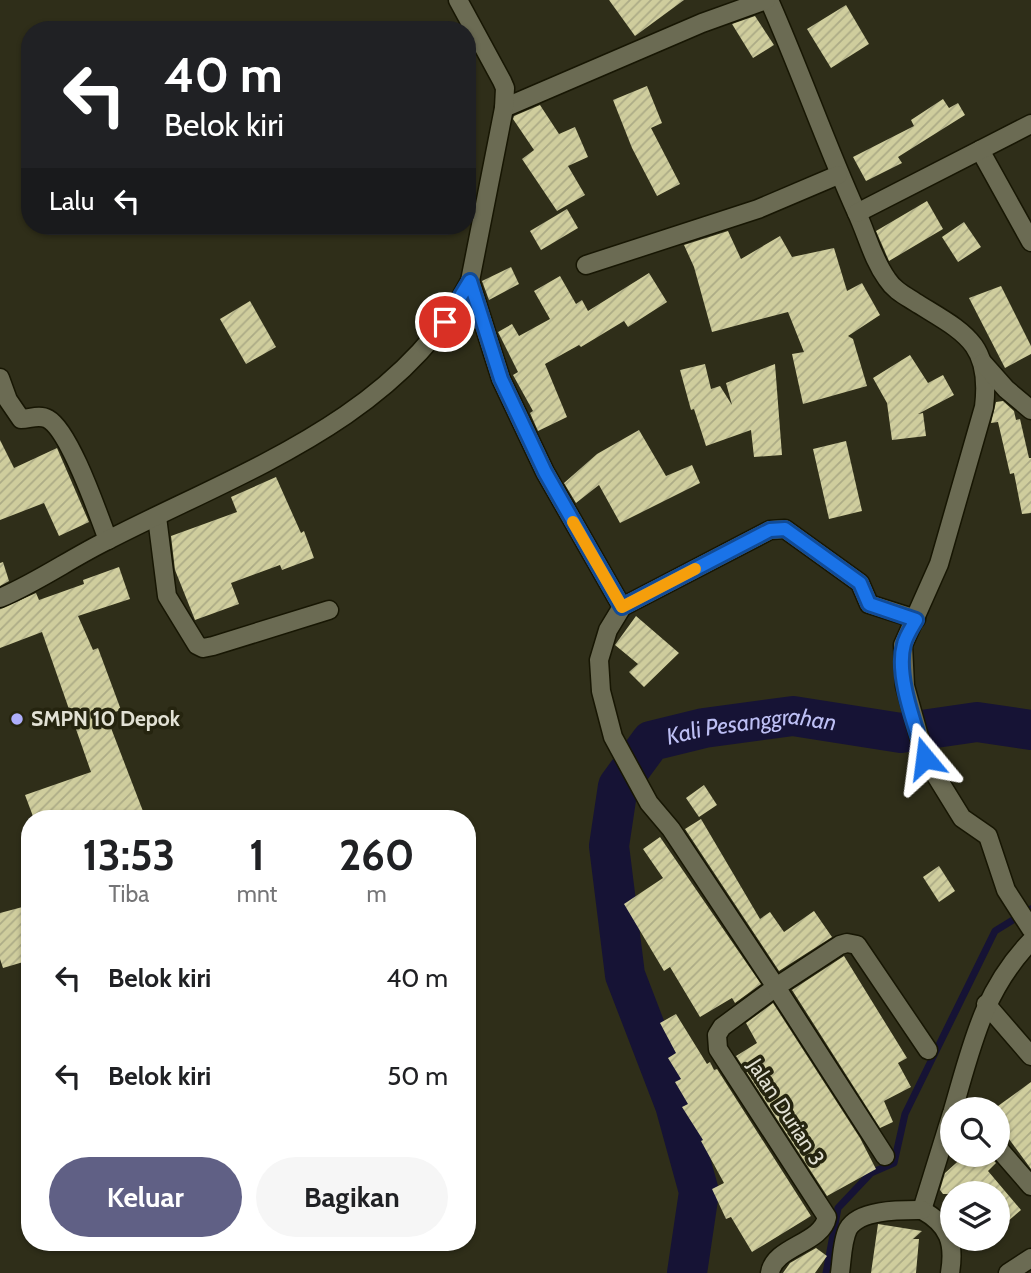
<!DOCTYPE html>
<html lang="id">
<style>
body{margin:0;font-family:Cabin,sans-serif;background:#f6f6f6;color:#202124;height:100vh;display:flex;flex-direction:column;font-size:26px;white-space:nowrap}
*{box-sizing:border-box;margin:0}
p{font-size:23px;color:#757577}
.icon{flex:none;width:38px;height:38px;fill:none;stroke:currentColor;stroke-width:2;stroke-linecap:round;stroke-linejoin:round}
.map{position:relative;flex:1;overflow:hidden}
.details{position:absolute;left:21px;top:810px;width:455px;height:441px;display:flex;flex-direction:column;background:#fff;border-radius:28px;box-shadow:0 2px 5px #0004}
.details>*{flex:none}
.hud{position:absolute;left:21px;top:21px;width:455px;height:214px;border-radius:28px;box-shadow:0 2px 5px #0004;background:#202124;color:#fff;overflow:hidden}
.buttons{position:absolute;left:940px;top:1097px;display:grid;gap:14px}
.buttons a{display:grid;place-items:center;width:70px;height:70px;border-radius:50%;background:#fff;box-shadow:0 2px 5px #0004;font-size:35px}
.pin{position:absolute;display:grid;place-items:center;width:60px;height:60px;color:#fff;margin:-30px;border:4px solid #fff;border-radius:50%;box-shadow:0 2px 7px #0007}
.me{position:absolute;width:77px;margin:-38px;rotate:344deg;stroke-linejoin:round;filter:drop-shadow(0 0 5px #0008)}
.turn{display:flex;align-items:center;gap:24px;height:147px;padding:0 28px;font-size:32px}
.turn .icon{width:91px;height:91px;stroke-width:2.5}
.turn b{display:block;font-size:49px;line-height:60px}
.then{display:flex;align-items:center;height:66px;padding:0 28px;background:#0003;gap:14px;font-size:26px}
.eta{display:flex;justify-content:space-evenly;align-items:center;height:119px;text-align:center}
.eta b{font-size:42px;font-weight:700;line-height:49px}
.button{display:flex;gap:14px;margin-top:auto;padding:14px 28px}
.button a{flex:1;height:80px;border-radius:42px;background:#606085;color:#fff;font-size:28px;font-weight:700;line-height:80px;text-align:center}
.button a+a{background:#f6f6f6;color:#202124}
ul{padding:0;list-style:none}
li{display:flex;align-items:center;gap:21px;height:98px;padding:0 28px}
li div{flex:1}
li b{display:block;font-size:26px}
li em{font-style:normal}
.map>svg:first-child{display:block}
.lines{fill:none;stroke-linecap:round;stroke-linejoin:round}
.stream{stroke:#161335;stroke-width:7}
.river{stroke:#161335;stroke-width:40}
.building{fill:url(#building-hatch)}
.minor-casing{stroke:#171603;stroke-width:21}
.minor{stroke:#6b6b53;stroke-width:18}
.route-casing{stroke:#114b97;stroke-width:18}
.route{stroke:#1a73e8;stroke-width:12}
.slow{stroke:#f59e0b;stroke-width:12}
.poi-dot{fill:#aeaefb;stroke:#25240f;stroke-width:2.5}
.labels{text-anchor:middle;stroke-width:7;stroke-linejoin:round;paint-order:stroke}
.poi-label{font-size:21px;font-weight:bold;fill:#e2e1d4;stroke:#25240f;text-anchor:start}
.street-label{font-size:21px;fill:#e2e1d4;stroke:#25240f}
.water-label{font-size:23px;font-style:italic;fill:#bdbff4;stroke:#25240f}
</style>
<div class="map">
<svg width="1031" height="1273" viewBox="0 0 1031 1273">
<defs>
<pattern id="building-hatch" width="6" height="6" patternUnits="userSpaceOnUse" patternTransform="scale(1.75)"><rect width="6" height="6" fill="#cfcd9d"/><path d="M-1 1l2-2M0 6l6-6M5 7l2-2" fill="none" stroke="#acab86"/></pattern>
</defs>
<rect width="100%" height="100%" fill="#2f2e19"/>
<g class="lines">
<!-- stream -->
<polyline class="stream" points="826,1273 838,1208 871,1173 894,1163 905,1114 995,931 1031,909"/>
<!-- river -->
<path class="river" id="s1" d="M687 1273 699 1192 675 1105 625 975 609 846 618 786 651 741 704 728 793 716 901 733 977 722 1031 730"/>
</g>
<!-- building -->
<g class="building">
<polygon points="609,0 684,0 635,36"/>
<polygon points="846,5 869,44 831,68 807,29"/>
<polygon points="755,16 774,45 753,58 732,24"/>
<polygon points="647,86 662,123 651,128 680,184 657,196 632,148 613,100"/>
<polygon points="943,99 949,108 958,103 965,115 898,157 902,163 866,181 853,157 914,126 911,120"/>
<polygon points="540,105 559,134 575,127 588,157 568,166 585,195 557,211 522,159 534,150 513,119 514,116"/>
<polygon points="927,201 943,229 889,261 876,231"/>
<polygon points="567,209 578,228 541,250 530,231"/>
<polygon points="964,222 981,247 958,262 942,237"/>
<polygon points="728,231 741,259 780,236 792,257 834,248 847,291 862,283 880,315 848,336 853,339 867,386 803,404 792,354 804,352 788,312 712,332 694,267 684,245"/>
<polygon points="511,267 519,284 489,300 482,281"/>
<polygon points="649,273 667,302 628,327 624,321 581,347 579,345 545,364 567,417 538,431 530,413 533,411 513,375 518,372 498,332 512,324 519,336 550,319 534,291 560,276 576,304 582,300 588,311"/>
<polygon points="1001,286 1031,346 1031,354 1005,368 969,298"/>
<polygon points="250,301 276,347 246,364 220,319"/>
<polygon points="910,355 928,383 943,375 954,395 918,414 923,413 926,436 892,440 887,403 873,378"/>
<polygon points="705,364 711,389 720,386 732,405 726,383 775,364 782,455 754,457 751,430 706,446 694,409 691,410 680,370"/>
<polygon points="1003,401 1014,411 1016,420 1020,419 1029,458 1031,458 1031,513 1022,514 1014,473 1010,474 998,422 991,423 996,402"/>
<polygon points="639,430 666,476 692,465 700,483 620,523 599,485 576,503 564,483 597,454"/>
<polygon points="0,440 14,468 57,448 89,522 59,536 44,503 0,520"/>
<polygon points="846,441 862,511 829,519 813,449"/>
<polygon points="276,477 301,533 304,531 314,558 282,570 280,565 231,583 239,604 195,620 175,570 171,536 237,512 231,497"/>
<polygon points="3,562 9,581 0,586 0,563"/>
<polygon points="119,567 130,599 78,616 93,650 98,648 121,710 106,715 146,819 34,819 25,795 91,772 42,632 0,648 0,609 36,593 39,600 84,584 83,580"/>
<polygon points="636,616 679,653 644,687 629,672 638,664 615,645"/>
<polygon points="704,785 717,805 699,817 686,798"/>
<polygon points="701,819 760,919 770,912 784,932 814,911 832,937 779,971 685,829"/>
<polygon points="660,837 761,984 735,1003 732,998 700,1017 670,967 664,971 624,904 663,878 643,849"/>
<polygon points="939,866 955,891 939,902 923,877"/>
<polygon points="30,905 30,960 3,968 0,959 0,913"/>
<polygon points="844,956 907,1058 898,1063 911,1087 884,1101 893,1122 880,1128 792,990"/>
<polygon points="773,1003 860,1138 876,1169 827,1196 736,1056 757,1043 746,1023"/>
<polygon points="676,1014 707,1064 710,1062 714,1070 717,1069 811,1216 752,1252 731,1217 726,1219 712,1189 724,1183 701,1141 703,1140 682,1107 688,1104 675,1082 681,1079 668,1058 676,1053 660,1023"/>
<polygon points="1031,1082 1031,1169 998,1124 998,1106"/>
<polygon points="965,1155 989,1155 996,1163 988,1171 1021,1210 998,1230 998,1194 943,1194 940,1190 945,1173"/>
<polygon points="878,1224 922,1231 913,1239 919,1239 916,1273 871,1273"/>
<polygon points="816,1248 827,1256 815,1273 783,1273 790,1263"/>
</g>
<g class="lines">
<defs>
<g id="minor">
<path d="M769 0C800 70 825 142 856 211 867 234 872 258 887 279 894 290 904 295 915 302 963 332 992 342 984 407L939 564 903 645 905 686 925 758 962 818 988 836 1006 890 1031 929"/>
<polyline points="504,108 702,23 766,0"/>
<polyline points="980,150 1031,242"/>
<polyline points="857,213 1031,124"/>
<polyline points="586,265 758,209 838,175"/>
<path d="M470 281 501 379 545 472 622 607 608 630 599 660 601 691 613 737 649 803 671 829 776 987 722 1027 717 1035 718 1049 827 1217C822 1244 774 1246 770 1273"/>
<polyline points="983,363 1006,389 1031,410"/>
<path d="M0 378 8 400 21 419C30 419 39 414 48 419 70 431 98 514 108 540"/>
<polyline points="157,517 167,596 197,645 203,648 213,646 329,610"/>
<path d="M0 598C38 582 71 558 108 540 238 473 399 419 470 281L504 108 505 88 502 81 458 0"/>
<polyline points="622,607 770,530 785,529 860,583 869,604 916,619"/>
<polyline points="986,1004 1031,1056"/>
<path d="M953 1110C972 1045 983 991 1031 941"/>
<polyline points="998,1148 1031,1186"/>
<polyline points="885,1156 776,987 840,945 847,943 857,945 928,1050"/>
<polyline points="922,1210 952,1113"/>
<path d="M922 1210C949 1225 955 1243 950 1273"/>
<path d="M840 1273C842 1260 842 1241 848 1229 859 1209 902 1210 922 1210"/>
<polyline points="1008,1273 1031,1258"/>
</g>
</defs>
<!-- minor casing -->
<use href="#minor" class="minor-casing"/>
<!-- minor -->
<use href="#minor" class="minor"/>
</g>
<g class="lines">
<defs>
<path id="route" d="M445 322 470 281 501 379 545 472 622 607 770 530 785 529 860 583 869 604 916 620C912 627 906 636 904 644 895 676 916 727 925 758"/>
</defs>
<!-- route casing -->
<use href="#route" class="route-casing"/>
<!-- route -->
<use href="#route" class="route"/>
<!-- slow -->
<polyline class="slow" points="573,522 622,607 695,569"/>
</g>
<!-- markers -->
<circle class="poi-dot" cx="17" cy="719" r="7"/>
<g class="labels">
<!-- poi labels -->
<g class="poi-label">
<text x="31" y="726">SMPN 10 Depok</text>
</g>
<!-- street labels -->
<g class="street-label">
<text transform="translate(786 1112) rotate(57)" y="7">Jalan Durian 3</text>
</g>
<!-- water labels -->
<g class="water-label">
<text dy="8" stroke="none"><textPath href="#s1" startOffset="660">Kali Pesanggrahan</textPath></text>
</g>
</g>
</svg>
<div class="buttons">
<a><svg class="icon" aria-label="search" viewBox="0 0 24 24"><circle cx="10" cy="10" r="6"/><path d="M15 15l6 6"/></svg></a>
<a><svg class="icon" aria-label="layers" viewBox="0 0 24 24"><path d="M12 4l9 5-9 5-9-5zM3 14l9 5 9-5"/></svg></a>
</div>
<div class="pin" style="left:445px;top:322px;background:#d93025"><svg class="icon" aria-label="arrive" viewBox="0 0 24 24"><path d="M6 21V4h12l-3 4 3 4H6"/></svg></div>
<svg class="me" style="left:925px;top:758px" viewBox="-20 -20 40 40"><path d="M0-17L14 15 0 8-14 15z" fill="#1a73e8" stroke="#fff" stroke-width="4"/></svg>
<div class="hud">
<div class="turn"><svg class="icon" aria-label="left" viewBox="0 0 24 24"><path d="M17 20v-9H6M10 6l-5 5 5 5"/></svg><div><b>40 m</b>Belok kiri</div></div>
<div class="then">Lalu<svg class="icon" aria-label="left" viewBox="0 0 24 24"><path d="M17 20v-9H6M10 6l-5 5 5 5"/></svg></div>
</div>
<section class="details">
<div class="eta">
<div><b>13:53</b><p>Tiba</p></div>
<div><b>1</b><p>mnt</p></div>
<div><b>260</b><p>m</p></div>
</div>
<ul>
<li><svg class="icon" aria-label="left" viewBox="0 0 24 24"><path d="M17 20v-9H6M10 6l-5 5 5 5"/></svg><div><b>Belok kiri</b></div><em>40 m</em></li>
<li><svg class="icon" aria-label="left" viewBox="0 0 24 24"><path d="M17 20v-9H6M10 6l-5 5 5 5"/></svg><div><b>Belok kiri</b></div><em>50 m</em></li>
</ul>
<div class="button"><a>Keluar</a><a>Bagikan</a></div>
</section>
</div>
